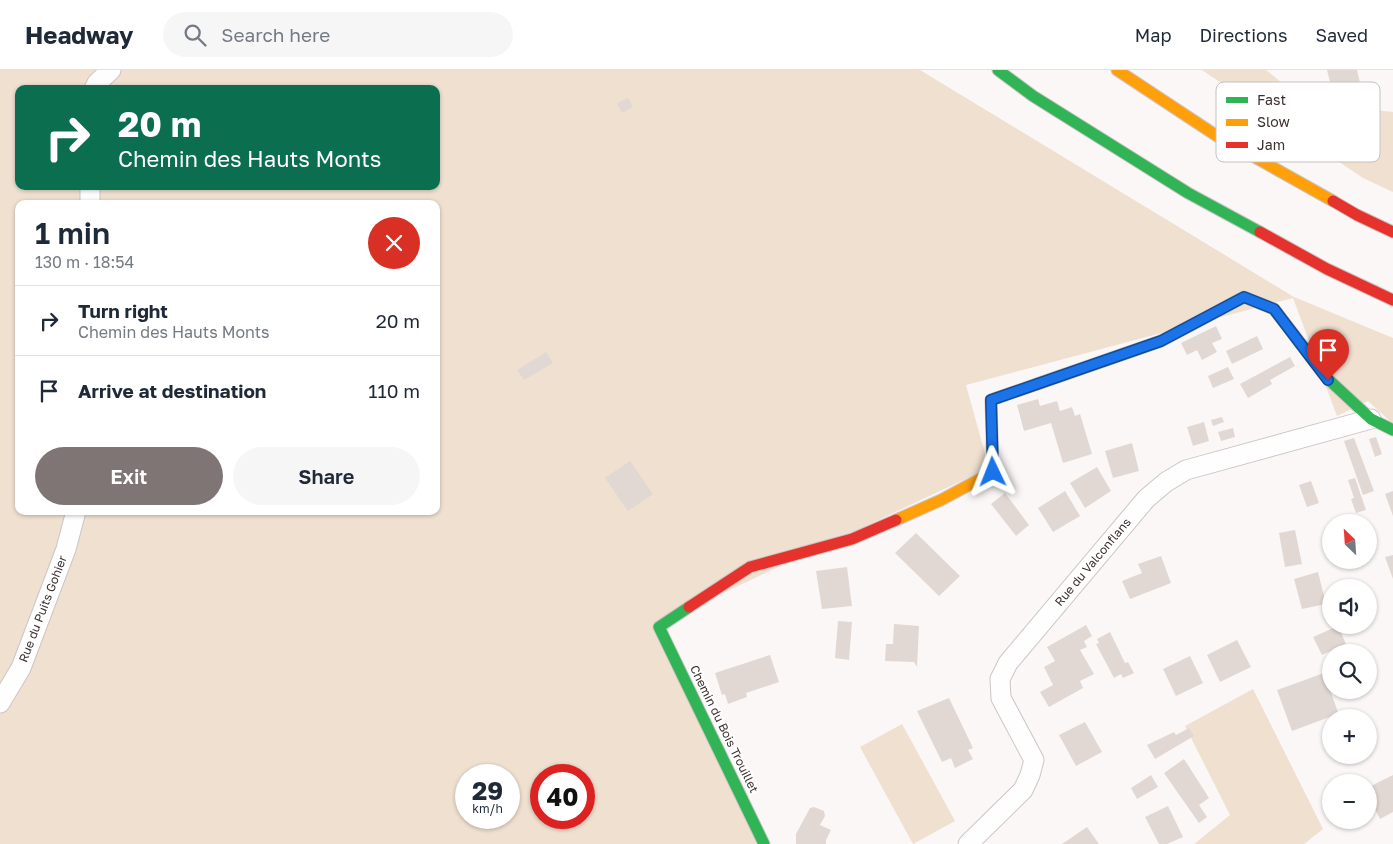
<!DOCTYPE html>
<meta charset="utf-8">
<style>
body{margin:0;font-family:"Golos Text",sans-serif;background:#f6f6f7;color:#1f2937;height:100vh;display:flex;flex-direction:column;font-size:19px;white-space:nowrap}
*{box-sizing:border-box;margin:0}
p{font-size:16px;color:#747a83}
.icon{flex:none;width:28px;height:28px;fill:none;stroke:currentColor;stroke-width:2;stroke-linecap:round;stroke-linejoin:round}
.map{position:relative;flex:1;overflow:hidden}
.drawer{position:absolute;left:15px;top:130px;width:425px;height:315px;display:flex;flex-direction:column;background:#fff;border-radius:10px;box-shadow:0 1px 4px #0004}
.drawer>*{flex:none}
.guide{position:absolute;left:15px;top:15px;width:425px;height:105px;border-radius:10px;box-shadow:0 1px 4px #0004;background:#0b6e4f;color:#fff;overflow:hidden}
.needle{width:32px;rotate:335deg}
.controls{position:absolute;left:1322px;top:444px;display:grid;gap:10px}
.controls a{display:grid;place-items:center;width:55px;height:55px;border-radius:50%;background:#fff;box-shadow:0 1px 4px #0004;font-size:25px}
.speed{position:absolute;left:455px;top:694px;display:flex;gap:10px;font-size:25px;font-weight:700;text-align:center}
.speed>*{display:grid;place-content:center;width:65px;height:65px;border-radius:50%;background:#fff;box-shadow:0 1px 4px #0004;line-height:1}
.speed small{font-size:12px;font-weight:400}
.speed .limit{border:8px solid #d22;background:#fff;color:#111}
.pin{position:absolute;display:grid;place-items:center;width:42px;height:42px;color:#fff;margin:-51px -21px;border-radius:50% 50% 50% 0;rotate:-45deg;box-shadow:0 0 5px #0007}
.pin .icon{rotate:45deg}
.me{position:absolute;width:55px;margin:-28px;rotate:358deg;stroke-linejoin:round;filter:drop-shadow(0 0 4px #0008)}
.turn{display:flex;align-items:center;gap:18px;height:105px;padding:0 20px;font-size:22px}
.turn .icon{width:65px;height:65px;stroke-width:2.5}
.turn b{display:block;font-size:35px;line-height:42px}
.round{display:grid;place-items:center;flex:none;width:52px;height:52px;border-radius:26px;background:#f6f6f7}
.headline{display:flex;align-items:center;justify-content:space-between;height:85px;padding:0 20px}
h1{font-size:30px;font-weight:600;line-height:38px}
.primary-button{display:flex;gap:10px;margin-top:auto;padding:10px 20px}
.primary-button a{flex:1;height:58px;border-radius:30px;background:#7f7574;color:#fff;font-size:20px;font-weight:600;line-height:58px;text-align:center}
.primary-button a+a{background:#f6f6f7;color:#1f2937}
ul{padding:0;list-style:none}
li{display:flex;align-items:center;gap:15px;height:70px;padding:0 20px;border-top:1px solid #e0e1e3}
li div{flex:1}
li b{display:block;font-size:19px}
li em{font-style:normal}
header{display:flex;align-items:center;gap:30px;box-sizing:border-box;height:70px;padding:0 25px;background:#fff;border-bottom:1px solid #e0e1e3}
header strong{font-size:24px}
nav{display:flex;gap:28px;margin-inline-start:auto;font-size:18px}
.search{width:350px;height:45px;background:#f6f6f7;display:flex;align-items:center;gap:12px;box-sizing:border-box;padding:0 18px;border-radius:28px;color:#747a83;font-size:19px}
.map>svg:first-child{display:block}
.green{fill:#efe0d0;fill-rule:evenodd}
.building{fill:#e2d8d3}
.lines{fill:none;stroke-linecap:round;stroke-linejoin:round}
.street-casing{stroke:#cdc5c4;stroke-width:21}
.fast-casing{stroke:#cdc5c4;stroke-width:13}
.slow-casing{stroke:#cdc5c4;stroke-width:13}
.jam-casing{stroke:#cdc5c4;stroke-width:13}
.street{stroke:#fefefe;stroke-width:19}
.fast{stroke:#30b455;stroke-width:11}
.slow{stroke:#ff9f0a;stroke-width:11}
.jam{stroke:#e5322d;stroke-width:11}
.route-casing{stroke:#114b97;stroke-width:12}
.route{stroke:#1a73e8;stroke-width:9}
.labels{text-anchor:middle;stroke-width:4;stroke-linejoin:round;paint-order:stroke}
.street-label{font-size:12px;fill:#3c2f2e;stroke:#fff}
.key{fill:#fff;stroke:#c4c1c0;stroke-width:1}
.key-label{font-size:14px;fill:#3c2f2e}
</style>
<header>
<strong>Headway</strong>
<div class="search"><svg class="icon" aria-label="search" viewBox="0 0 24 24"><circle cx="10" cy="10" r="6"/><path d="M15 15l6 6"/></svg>Search here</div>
<nav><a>Map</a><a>Directions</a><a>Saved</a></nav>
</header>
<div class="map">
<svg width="1393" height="774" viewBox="0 0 1393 774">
<rect width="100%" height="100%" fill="#fbf7f7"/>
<!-- green -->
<g class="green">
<path d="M0 0H920L1294 227 1393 268V354L1368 331 1337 346 1293 228 966 315 989 398 653 556 763 774H0ZM19 19H436V116H19ZM19 134H436V441H19ZM466 705H509V748H466ZM541 705H584V748H541Z"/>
<polygon points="1202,0 1266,0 1307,33 1393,42 1393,122 1363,108"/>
<polygon points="1253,619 1323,759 1304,774 1194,774 1230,745 1185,656"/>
<polygon points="902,654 955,751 913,774 860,677"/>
</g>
<!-- building -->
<g class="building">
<polygon points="1327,0 1357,0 1362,21 1334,28"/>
<polygon points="628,28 633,37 622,43 617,33"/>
<polygon points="1216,256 1222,269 1212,273 1217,282 1202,290 1197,280 1187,285 1181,273"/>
<polygon points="1257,266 1263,279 1232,294 1226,281"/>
<polygon points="546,282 553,293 524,310 517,300"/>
<polygon points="1290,287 1295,296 1270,310 1272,314 1248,328 1240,314"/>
<polygon points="1228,297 1234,309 1213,318 1208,306"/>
<polygon points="1038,329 1040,336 1057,331 1060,341 1072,337 1075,346 1080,344 1092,384 1063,393 1051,353 1024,361 1017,335"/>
<polygon points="1222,347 1224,352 1213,356 1211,350"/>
<polygon points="1204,352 1209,371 1193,376 1187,357"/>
<polygon points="1233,358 1235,367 1221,371 1218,362"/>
<polygon points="1376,367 1382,384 1375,387 1369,369"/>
<polygon points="1354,368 1374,421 1363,425 1344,371"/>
<polygon points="1132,373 1139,401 1113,408 1105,381"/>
<polygon points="630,391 653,424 628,441 605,408"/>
<polygon points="1097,397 1111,421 1085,438 1070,413"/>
<polygon points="1355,408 1366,440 1356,443 1351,429 1354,428 1348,410"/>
<polygon points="1311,411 1319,433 1307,437 1299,415"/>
<polygon points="1065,421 1080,446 1053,462 1038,438"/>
<polygon points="1393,421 1393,446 1385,424"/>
<polygon points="1005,423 1029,455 1016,466 991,434"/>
<polygon points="1295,460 1302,494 1285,497 1279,463"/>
<polygon points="916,463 960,506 939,526 895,483"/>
<polygon points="1393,485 1393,509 1385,487"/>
<polygon points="1161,486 1171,513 1130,529 1122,511 1142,503 1138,494"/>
<polygon points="847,497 852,536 822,539 816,501"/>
<polygon points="1318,502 1326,534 1302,539 1294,509"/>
<polygon points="838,551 852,552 849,590 835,588"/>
<polygon points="894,554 919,556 917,597 914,592 885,591 886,574 893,574"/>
<polygon points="1086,555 1092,566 1084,571 1087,577 1080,580 1094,604 1080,611 1083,618 1049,637 1040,622 1053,615 1044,597 1055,591 1047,577"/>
<polygon points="1338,556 1346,574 1322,585 1313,567"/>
<polygon points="1110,562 1125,593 1128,592 1134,603 1123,608 1121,604 1114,608 1096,574 1099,573 1097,569"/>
<polygon points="1237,570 1251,597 1220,612 1207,585"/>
<polygon points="770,585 779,612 746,623 747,627 728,634 725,624 722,625 715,603"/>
<polygon points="1190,586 1203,613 1176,626 1163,599"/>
<polygon points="1324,603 1340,648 1336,648 1335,645 1292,661 1277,620"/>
<polygon points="949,628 973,678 968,680 973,689 955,698 951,688 942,692 917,641"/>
<polygon points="1085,652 1102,682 1076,696 1059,665"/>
<polygon points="1189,658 1194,666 1155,689 1147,675 1174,662 1176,665"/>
<polygon points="1184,689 1209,728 1199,735 1207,747 1199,753 1164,703"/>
<polygon points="1151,705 1158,717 1137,729 1131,718"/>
<polygon points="1393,705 1393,742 1380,749 1369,727 1369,717"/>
<polygon points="1168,736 1183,767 1167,774 1159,774 1145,747"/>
<polygon points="814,737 824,741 825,746 820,755 831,760 826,770 826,774 796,774 796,764 810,738"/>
<polygon points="1087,757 1099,774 1062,774"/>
</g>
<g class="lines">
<defs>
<g id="street">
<polyline points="94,19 97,13 111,0"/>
<polyline points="90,116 90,134"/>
<polyline points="0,633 21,598 66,479 76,441"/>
<polyline points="968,774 1023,720 1030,705 1034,690 1001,628 1000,609 1008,593 1146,429 1166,412 1186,400 1371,349"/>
</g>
<g id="fast">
<polyline points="998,0 1033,26 1188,123 1260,162"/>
<polyline points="1037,314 1161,271 1244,227 1274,239 1328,309 1371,349 1393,360"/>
<polyline points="689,537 659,557 764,774"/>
</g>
<g id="slow">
<polyline points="1117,0 1217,66 1333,131"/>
<polyline points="896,450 941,430 993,402 991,330 1037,314"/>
</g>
<g id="jam">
<polyline points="1333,131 1357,145 1393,162"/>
<polyline points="1260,162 1327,199 1393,230"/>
<polyline points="689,537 750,497 852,469 896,450"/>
</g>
</defs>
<!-- street casing -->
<use href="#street" class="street-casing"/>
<!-- fast casing -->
<use href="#fast" class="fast-casing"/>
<!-- slow casing -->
<use href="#slow" class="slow-casing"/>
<!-- jam casing -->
<use href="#jam" class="jam-casing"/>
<!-- street -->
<use href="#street" class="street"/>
<!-- fast -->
<use href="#fast" class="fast"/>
<!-- slow -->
<use href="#slow" class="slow"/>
<!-- jam -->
<use href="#jam" class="jam"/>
</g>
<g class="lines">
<defs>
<polyline id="route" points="993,402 991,330 1161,271 1244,227 1274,239 1328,310"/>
</defs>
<!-- route casing -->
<use href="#route" class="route-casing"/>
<!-- route -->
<use href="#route" class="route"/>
</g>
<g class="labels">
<!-- street labels -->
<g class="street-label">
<text transform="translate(1093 492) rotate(-50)" y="4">Rue du Valconflans</text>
<text transform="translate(43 539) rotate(-69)" y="4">Rue du Puits Gohier</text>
<text transform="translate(724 659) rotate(64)" y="4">Chemin du Bois Trouillet</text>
</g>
</g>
<!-- legend -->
<rect x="1216" y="12" width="164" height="80" rx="8" class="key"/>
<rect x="1226" y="27" width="22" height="6" fill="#30b455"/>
<rect x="1226" y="49" width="22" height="7" fill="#ff9f0a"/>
<rect x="1226" y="72" width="22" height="6" fill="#e5322d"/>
<g class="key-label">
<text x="1257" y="35">Fast</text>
<text x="1257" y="57">Slow</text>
<text x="1257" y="80">Jam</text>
</g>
</svg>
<div class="controls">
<a><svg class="needle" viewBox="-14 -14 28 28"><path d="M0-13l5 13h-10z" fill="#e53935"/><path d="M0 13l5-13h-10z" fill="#747a83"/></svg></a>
<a><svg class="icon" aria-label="sound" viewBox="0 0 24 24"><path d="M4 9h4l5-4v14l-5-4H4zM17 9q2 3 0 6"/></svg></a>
<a><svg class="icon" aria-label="search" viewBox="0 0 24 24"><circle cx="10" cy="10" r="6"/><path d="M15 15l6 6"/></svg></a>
<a>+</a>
<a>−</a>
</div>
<div class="speed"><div>29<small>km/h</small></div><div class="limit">40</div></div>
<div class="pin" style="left:1328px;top:310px;background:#d93025"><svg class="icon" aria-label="arrive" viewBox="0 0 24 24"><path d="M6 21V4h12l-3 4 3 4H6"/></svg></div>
<svg class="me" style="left:993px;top:402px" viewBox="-20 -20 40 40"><path d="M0-17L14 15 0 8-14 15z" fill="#1a73e8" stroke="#fff" stroke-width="4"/></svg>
<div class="guide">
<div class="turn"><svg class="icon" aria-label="right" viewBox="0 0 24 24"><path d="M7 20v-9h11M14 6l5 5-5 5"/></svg><div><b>20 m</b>Chemin des Hauts Monts</div></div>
</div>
<section class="drawer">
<div class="headline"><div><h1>1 min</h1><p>130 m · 18:54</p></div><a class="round" style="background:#d93025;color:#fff"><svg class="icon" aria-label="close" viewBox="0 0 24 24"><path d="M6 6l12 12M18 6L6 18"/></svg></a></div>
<ul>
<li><svg class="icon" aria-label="right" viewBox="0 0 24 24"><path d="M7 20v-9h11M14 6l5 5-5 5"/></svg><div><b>Turn right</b><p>Chemin des Hauts Monts</p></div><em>20 m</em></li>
<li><svg class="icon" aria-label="arrive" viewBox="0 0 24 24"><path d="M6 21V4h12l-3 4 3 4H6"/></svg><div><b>Arrive at destination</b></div><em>110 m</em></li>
</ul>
<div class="primary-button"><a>Exit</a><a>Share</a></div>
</section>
</div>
